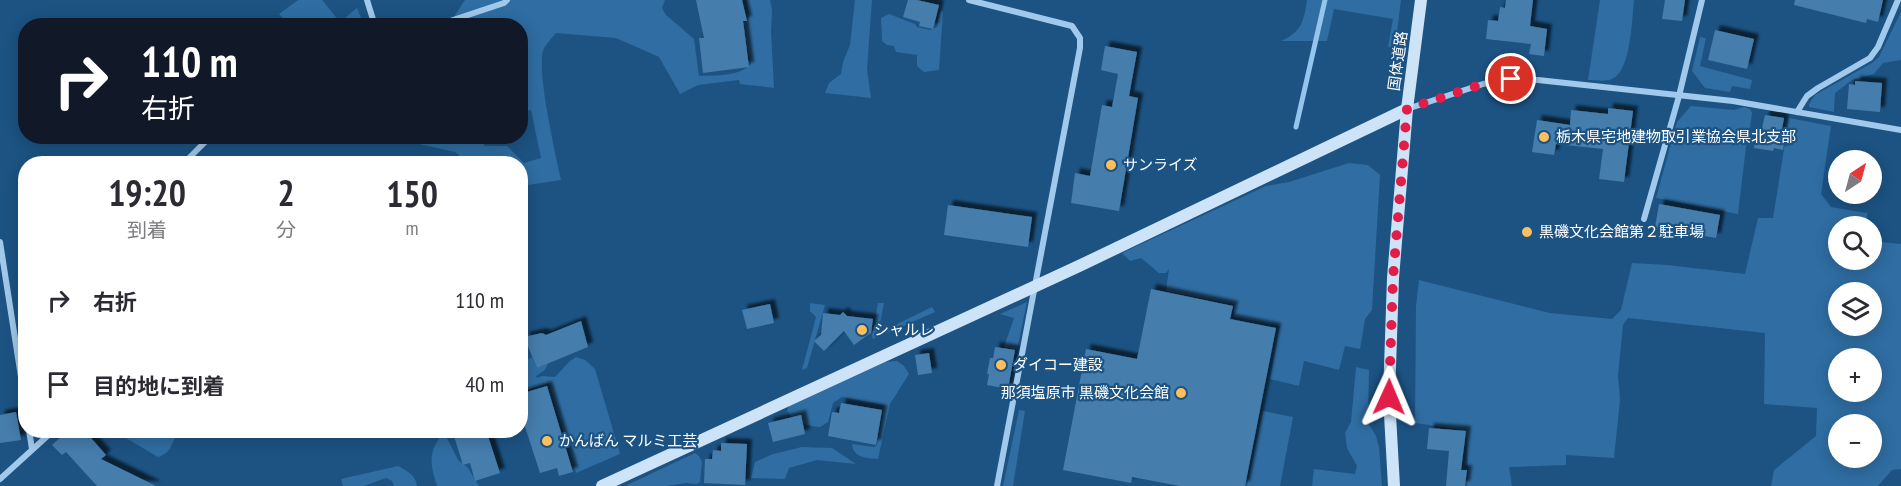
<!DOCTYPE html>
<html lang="ja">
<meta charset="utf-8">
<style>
body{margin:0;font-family:"PT Sans Narrow","Noto Sans JP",sans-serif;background:#f2f2f3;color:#2b2b33;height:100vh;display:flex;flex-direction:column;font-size:22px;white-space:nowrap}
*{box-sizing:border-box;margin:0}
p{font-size:20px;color:#7c7c81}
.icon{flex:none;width:33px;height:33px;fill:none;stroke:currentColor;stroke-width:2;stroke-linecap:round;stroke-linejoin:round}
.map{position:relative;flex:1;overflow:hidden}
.details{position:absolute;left:18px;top:156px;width:510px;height:282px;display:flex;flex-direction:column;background:#fff;border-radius:24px;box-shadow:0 3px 15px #0003}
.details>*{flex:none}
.guide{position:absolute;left:18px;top:18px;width:510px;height:126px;border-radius:24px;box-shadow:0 3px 15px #0003;background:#111827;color:#fff;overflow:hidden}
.needle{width:39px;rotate:36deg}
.buttons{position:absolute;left:1828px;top:150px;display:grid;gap:12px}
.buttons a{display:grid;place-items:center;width:54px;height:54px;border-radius:50%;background:#fff;box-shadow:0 3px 15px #0003;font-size:30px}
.pin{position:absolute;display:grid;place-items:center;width:51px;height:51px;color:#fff;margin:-26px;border:3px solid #fff;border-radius:50%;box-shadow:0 2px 6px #0007}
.me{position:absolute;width:66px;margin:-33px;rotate:1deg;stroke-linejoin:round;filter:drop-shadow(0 0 4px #0008)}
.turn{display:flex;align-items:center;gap:21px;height:126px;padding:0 24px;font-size:27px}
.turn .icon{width:78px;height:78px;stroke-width:2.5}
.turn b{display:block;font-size:42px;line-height:51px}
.eta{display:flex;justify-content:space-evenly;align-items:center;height:102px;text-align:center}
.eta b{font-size:36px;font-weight:800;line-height:42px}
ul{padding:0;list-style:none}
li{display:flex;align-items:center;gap:18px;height:84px;padding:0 24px}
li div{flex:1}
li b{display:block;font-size:22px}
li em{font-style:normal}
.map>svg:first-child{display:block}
.green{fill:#2f6da2;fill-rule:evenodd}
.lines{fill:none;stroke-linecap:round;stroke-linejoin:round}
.stream{stroke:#94c6ed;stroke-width:5}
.building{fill:#447dad;filter:url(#shadow)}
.street{stroke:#a1c9eb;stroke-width:6}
.secondary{stroke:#cde4f8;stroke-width:12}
.route{stroke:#e11d48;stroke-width:10;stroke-dasharray:0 18}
.poi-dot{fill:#fcbf5e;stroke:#1c5383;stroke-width:2}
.labels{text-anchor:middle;stroke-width:4.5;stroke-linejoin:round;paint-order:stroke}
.street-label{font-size:15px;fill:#fff;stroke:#1c5383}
.poi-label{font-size:15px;fill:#fff;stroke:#1c5383;text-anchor:start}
</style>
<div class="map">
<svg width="1901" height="486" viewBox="0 0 1901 486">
<defs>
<filter id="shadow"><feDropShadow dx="5" dy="-5" stdDeviation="1.5" flood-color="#0009"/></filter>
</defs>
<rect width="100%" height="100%" fill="#1c5383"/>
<!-- green -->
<g class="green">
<polygon points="298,0 322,0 340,22 357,8 364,25 290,25 279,14"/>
<path d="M465 0H665L662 8 666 15 694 39 699 76C716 75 739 77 751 64L742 24 750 17 746 0H770L772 10 771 32 774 88 740 84 739 80 698 85 680 94 659 57 616 38 556 33C552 38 547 43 544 48 535 67 556 156 561 180L521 186 520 164 459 163V155L455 152 388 137H482L484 146H507L524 163 541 158 531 110 521 112 520 26 499 25 498 21 480 25H456L455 15Z"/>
<polygon points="855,0 872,0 867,69 871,98 825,93 829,83 841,74 843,62 850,45"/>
<path d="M1307 0H1401L1395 48 1388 47 1393 19 1334 9 1327 41H1281C1302 32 1304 20 1307 0Z"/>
<path d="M1600 0H1634C1632 19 1631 71 1612 79 1605 82 1596 80 1588 80Z"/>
<polygon points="943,11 939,70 924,72 917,66 917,55 896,52 894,46 887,45 882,41 881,18 889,14 915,24 917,27 930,30 937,27 940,12"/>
<polygon points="1901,12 1901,60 1883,63 1874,74 1852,80 1835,93 1834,112 1809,107 1809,104 1815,95 1872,63 1879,57"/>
<polygon points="1700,37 1706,38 1700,66 1752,80 1750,89 1732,86 1730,92 1705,88 1692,71"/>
<polygon points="1691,106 1734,110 1744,107 1750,109 1752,113 1750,128 1748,130 1738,214 1656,198 1677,122"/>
<path d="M1789 118 1831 126 1821 194 1831 207 1867 213V226H1839V260H1872V241L1901 244V469L1892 470 1878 486H1771L1774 470 1816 436 1817 408 1764 404 1765 333 1628 318 1623 325 1618 376 1620 400 1614 458 1566 455V465L1509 467 1512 486H1467L1468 468 1466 430 1415 423 1416 306 1419 280 1550 313 1612 319 1621 310 1632 263 1667 265 1745 274 1758 218H1773ZM1872 292V326H1839V292ZM1872 358V392H1839V358ZM1839 424H1872V458H1839Z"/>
<polygon points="1349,163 1368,165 1380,175 1372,310 1365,319 1360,349 1345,346 1339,370 1304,361 1299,386 1270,379 1280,326 1234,317 1234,304 1166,291 1169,269 1166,273 1159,273 1141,258 1130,261 1122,253 1266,186 1289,182"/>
<polygon points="1027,302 1017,350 1004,347 1014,318 1000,314"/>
<polygon points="810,303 825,305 807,368 802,370 816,317 810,311"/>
<polygon points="878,303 884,303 879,328 883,331 932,307 935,312 873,339 872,336"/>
<polygon points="521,352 527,360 532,357 537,368 548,363 545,370 536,376 537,378 542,376 555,377 569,362 576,357 585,360 595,369 620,454 576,473 549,383 521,392"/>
<path d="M897 361 904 366 909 374 890 404 878 459C867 458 853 458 852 444L874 447 877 445 884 405 842 397 833 403 828 422 820 427C808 426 794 423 787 411L789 405 886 362Z"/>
<polygon points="1356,367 1369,370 1368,423 1376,436 1379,447 1382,486 1312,486 1314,469 1355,474 1357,466 1347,448 1345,433 1351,422"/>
<polygon points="1019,410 1025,411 1013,486 1003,486"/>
<polygon points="1263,411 1293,417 1280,486 1247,486"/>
<path d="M114 431H162L175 438C170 448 170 453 158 457Z"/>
<path d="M442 434 446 436 458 460 468 468 479 486H437C430 463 428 454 442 434Z"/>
<polygon points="802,447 832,448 856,464 817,460 789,468 785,479 751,478 755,462 773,454"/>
<polygon points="695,453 699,456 702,462 700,482 697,484 686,483 666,486 625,486"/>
<path d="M398 466C407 471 416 475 417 486H394L392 481 386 478 364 486H343L341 479Z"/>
</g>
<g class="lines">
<!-- stream -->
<polyline class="stream" points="1296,127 1325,0"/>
</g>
<!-- building -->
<g class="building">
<polygon points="696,0 742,0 747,21 743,21 749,67 703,73 699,38 704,38"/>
<polygon points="908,0 917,0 939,5 933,29 919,26 920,22 903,17"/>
<polygon points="1506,0 1533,0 1530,26 1547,29 1544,56 1529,54 1531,44 1486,39 1488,20 1498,21 1500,7 1505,8"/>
<polygon points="1665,0 1685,0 1682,21 1662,19"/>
<polygon points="1795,0 1883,0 1878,22 1867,19 1866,23 1794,5"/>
<polygon points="1715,30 1754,39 1747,69 1708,60"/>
<polygon points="1105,46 1137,52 1129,96 1138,98 1119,211 1071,203 1075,173 1090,176 1102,105 1112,107 1118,74 1101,70"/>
<polygon points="1855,81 1882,83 1880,112 1847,109 1849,84 1855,85"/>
<polygon points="1608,108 1633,111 1624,182 1599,179 1603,149 1556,144 1554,155 1532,152 1537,120 1570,125 1571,110 1608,114"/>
<polygon points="1765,115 1784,118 1781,135 1785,136 1783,150 1774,148 1773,151 1754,148 1757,131 1761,132"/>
<polygon points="1659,204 1720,215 1716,238 1655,227"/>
<polygon points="948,205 1032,217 1028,247 944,235"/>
<polygon points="1151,289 1233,306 1230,319 1276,328 1245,486 1180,486 1132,477 1131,483 1063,470 1086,349 1137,359"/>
<polygon points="770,304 774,323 747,329 742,310"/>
<polygon points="843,312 847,316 873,319 871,333 854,345 844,331 824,351 814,341 821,335 823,313 840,315"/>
<polygon points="581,321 588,347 537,368 524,337 542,333 546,335"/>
<polygon points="995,347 1015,350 1008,389 987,385 989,374 987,374 990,358 993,358"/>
<polygon points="929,353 932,373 918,375 915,355"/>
<polygon points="547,386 573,472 559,476 557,468 540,473 520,411 520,394"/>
<polygon points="841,403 882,410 876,445 828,436 832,412 839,413"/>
<polygon points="16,412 21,440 0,443 0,415"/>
<polygon points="801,415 805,434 773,442 768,423"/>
<polygon points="1429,428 1466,431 1461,470 1467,470 1465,486 1446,486 1449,451 1427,449"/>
<polygon points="68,430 84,430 106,455 101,459 156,486 97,486 66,452 62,455 52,445"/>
<polygon points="452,430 486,430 500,473 475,481 470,463 463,465"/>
<polygon points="721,443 747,444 745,485 704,483 705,459 712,459 713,450 721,451"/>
</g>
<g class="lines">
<!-- street -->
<g class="street">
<polyline points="367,0 375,26"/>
<polyline points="969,0 1072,26 1080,38 1080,48 997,486"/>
<polyline points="435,26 504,3 507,0"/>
<polyline points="1407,109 1483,84 1511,79 1538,80 1733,101 1901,130"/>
<polyline points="1797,112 1807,96 1818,88 1870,58 1878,47 1898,0"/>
<polyline points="183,164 211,136"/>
<polyline points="1644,219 1679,96 1702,0"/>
<polyline points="0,242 26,409"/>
<polyline points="29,430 32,449"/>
<polyline points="0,479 54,430"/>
</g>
<!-- secondary -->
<g class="secondary">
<polyline points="602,486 1079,266 1407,109"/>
<polyline points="1394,486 1389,397 1393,278 1407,109 1421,0"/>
</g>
</g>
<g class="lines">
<!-- route -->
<polyline class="route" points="1389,397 1393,278 1407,109 1483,84 1511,79"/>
</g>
<!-- markers -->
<g class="poi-dot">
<circle cx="1544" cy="137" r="6"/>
<circle cx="1111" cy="165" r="6"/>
<circle cx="1527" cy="232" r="6"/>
<circle cx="862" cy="330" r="6"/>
<circle cx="1001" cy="365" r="6"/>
<circle cx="1181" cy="393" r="6"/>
<circle cx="547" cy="441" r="6"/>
</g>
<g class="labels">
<!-- street labels -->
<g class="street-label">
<text transform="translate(1398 61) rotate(-82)" y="5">国体道路</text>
</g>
<!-- poi labels -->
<g class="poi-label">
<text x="1556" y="142">栃木県宅地建物取引業協会県北支部</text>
<text x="1123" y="170">サンライズ</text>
<text x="1539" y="237">黒磯文化会館第２駐車場</text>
<text x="874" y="335">シャルレ</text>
<text x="1013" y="370">ダイコー建設</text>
<text x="1169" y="398" text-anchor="end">那須塩原市 黒磯文化会館</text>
<text x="559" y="446">かんばん マルミ工芸</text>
</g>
</g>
</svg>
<div class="buttons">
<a><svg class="needle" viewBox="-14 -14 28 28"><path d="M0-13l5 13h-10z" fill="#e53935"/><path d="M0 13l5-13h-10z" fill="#7c7c81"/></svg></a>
<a><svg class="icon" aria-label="search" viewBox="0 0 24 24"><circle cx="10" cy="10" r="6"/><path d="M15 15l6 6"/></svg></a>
<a><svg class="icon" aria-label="layers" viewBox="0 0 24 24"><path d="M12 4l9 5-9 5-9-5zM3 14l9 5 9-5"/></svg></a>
<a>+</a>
<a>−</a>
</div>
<div class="pin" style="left:1511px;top:79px;background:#d93025"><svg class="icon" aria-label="arrive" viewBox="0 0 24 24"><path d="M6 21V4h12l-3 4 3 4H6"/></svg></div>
<svg class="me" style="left:1389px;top:397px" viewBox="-20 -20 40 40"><path d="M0-17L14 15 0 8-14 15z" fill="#e11d48" stroke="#fff" stroke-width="4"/></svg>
<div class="guide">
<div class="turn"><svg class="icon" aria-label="right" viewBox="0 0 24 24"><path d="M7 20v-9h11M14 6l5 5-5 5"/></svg><div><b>110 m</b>右折</div></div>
</div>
<section class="details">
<div class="eta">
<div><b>19:20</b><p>到着</p></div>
<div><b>2</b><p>分</p></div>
<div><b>150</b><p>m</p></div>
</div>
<ul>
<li><svg class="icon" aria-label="right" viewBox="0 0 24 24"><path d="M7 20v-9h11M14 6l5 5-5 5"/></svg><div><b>右折</b></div><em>110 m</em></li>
<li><svg class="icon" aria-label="arrive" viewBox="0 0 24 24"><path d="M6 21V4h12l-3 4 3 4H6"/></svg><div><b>目的地に到着</b></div><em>40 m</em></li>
</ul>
</section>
</div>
